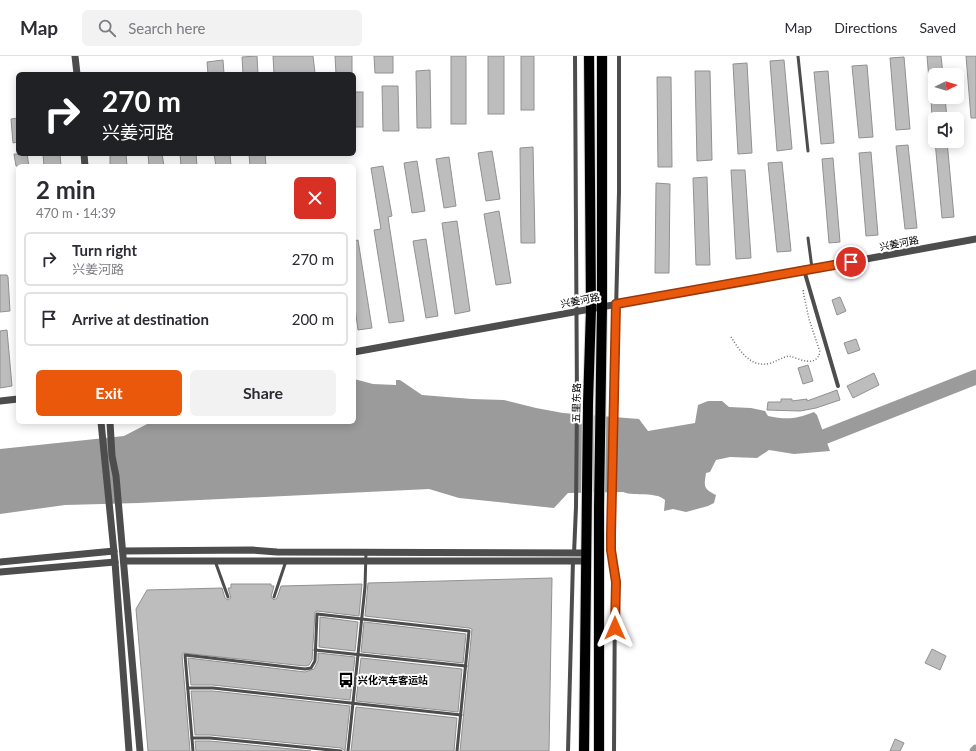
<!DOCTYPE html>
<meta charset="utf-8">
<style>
body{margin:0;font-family:Lato,"Noto Sans SC",sans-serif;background:#f2f2f3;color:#2b2b33;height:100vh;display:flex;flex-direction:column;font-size:15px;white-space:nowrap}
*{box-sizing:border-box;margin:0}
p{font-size:13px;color:#7c7c81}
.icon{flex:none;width:22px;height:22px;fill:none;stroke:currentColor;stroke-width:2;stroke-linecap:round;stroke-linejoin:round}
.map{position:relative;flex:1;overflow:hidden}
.details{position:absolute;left:16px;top:108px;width:340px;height:260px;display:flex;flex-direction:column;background:#fff;border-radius:6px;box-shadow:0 2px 10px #0003}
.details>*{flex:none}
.guide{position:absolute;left:16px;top:16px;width:340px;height:84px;border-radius:6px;box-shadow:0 2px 10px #0003;background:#202124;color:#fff;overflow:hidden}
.needle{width:26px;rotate:85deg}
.buttons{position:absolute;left:928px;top:12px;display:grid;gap:8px}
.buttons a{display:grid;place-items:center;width:36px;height:36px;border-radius:6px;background:#fff;box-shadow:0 2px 10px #0003;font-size:20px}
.pin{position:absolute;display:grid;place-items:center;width:34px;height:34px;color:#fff;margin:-17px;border:2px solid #fff;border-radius:50%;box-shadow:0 1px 4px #0007}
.me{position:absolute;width:44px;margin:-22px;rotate:0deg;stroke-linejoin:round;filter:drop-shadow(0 0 3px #0008)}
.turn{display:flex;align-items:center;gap:14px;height:84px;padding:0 20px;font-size:18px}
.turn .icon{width:52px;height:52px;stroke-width:2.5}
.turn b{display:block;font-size:28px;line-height:34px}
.round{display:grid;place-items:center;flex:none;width:42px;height:42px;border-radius:6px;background:#f2f2f3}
.overview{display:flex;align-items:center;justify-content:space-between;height:68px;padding:0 20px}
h1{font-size:24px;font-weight:700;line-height:30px}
.cta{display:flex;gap:8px;margin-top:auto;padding:8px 20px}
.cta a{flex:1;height:46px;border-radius:6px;background:#ea580c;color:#fff;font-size:16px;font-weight:700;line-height:46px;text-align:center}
.cta a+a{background:#f2f2f3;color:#2b2b33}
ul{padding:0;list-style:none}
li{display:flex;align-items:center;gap:12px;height:54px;margin:0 8px 6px;padding:0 12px;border:2px solid #e1e1e2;border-radius:6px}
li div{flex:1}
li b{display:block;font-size:15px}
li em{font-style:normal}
header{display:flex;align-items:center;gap:24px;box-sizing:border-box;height:56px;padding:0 20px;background:#fff;border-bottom:1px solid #e1e1e2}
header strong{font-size:19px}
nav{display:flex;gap:22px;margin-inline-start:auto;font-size:14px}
.search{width:280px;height:36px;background:#f2f2f3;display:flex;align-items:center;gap:10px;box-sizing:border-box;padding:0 14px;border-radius:6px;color:#7c7c81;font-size:15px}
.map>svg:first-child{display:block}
.water{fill:#9b9b9b}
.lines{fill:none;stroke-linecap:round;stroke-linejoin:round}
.canal{stroke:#9b9b9b;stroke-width:9}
.river{stroke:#9b9b9b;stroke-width:15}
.building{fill:#bdbdbd;stroke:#919191}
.primary-casing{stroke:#dbdbdb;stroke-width:12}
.path{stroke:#6f6f6f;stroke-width:1.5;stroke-dasharray:1 2;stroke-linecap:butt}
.service{stroke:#4d4d4d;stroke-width:3}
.minor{stroke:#4d4d4d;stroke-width:4}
.tertiary{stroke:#4d4d4d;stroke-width:7}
.primary{stroke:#000;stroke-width:10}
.route-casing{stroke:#983908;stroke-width:10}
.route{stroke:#ea580c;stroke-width:7}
.labels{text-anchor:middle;stroke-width:4;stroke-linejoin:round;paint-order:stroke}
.street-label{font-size:10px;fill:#000;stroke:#fff}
.poi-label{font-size:10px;font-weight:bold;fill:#000;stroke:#fff;text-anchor:start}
</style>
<header>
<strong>Map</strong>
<div class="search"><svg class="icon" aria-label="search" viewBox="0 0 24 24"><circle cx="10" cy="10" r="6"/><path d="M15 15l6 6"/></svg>Search here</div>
<nav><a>Map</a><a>Directions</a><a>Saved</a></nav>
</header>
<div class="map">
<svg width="976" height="695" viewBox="0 0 976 695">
<rect width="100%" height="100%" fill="#fff"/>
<!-- water -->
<path class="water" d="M354 323 373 328 396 329V324H400L422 339 472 343 504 344 536 352 563 357 639 363 648 375 695 367 698 349 708 345H722L729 351 751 352 765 355 768 360C787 364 796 363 814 356L817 359 830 395 794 398 769 394 757 402 730 401 716 404 710 416 706 417C704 431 703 432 716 439L714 447 708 450 686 456 673 453 664 455 665 444C655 435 636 441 623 436L568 437 554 452 459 442 429 433 139 447 65 449 0 458V393L124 380 151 366H354Z"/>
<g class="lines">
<!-- canal -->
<polyline class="canal" points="974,695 976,693"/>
<!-- river -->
<polyline class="river" points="806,388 976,321"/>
</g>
<!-- building -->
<g class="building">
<polygon points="257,0 258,18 243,18 242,1"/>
<polygon points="273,0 313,0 315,17 274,18"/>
<polygon points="335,0 352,0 352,18 336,18"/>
<polygon points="374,0 393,0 393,17 375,17"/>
<rect x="451" y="0" width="15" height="68"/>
<rect x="488" y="0" width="16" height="58"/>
<rect x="521" y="0" width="13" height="54"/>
<polygon points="927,0 941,0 943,19 935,19 935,36 930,36"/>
<polygon points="966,0 976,0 976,62 971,62"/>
<polygon points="904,1 910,73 896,74 890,2"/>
<polygon points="223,4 224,18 208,18 207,6"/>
<polygon points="784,4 792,93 777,95 770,5"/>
<polygon points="747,7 752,97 738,98 733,8"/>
<polygon points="867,9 873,81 859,82 852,10"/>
<polygon points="430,14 431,72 417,72 416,15"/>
<polygon points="695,15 710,15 712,104 697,105"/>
<polygon points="828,15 834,87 821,88 814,16"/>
<polygon points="657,21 671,21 672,111 658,111"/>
<polygon points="382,30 398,30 399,75 383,75"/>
<rect x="354" y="36" width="9" height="35"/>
<polygon points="931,41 945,41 947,63 932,63"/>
<polygon points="18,62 18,86 13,87 11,63"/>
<polygon points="935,85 947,85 954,161 942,162"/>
<polygon points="908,89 917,172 905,173 896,90"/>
<polygon points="533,91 535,187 521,187 520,92"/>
<polygon points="492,95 500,143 486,145 478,97"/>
<polygon points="871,96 878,179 866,180 859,97"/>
<polygon points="14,98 27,98 29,110 16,110"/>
<polygon points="43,98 60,98 61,110 44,110"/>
<polygon points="126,98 127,110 110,110 110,99"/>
<polygon points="148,98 162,98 164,110 149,110"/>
<polygon points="180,98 196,98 197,110 181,110"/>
<polygon points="214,98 230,98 231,110 216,110"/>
<polygon points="249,98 265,98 266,110 250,110"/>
<polygon points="449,101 456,150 444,152 436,103"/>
<polygon points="833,102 840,186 829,187 822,103"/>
<polygon points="417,105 425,155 412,157 404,107"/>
<polygon points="782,106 791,195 777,196 768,107"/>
<polygon points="383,110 392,160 388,161 404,265 389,267 374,174 381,173 371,112"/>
<polygon points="731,114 745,114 751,202 736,203"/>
<polygon points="707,121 710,209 696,209 693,122"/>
<polygon points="656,127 670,128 669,217 655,217"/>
<polygon points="499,155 511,227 496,229 484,158"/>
<polygon points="457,165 470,255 455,258 442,167"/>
<polygon points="426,183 438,260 426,262 413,185"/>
<polygon points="358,184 372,272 358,274 354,244 354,185"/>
<polygon points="0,219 7,219 8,221 10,255 0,256"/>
<polygon points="840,241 846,255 837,259 832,244"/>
<polygon points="7,274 12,330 0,332 0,275"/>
<polygon points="856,283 860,294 848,298 844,287"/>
<polygon points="808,309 813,325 803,328 798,312"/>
<polygon points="874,317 879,329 853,342 847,330"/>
<polygon points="837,334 840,344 816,352 800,355 767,354 768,346 781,346 781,343 792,343 792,345 807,343 807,345"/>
<polygon points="552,522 549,695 460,695 472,573 469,572 365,560 368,527"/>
<polygon points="231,528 271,528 271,530 274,530 271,541 274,544 277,542 281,530 362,528 359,560 317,555 315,556 312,604 309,609 305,610 183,597 182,599 190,695 148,695 136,553 147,534 222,532 225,542 228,544 231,542 228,532 231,532"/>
<polygon points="320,561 358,566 355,595 319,591"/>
<polygon points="364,566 466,578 463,607 361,596"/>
<polygon points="932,593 946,600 940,614 925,607"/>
<polygon points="318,597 355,601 350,644 213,629 191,629 188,602 305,616 314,613 318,605"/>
<polygon points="361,602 462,613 458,656 356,645"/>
<polygon points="191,635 213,635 350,650 345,695 341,692 210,679 195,679"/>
<polygon points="356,651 457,662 454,695 351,695"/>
<polygon points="895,683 904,687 900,695 890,695"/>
<polygon points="195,685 210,685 311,695 196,695"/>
</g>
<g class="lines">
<defs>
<g id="primary">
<polyline points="584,695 588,347 591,253 589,0"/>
<polyline points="599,695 599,451 602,250 602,0"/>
</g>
</defs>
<!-- primary casing -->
<use href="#primary" class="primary-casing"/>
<!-- path -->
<path class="path" d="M731 281C740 295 751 313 771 307 777 305 783 301 789 300 800 303 816 312 820 296L809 263 803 235 804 234"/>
<!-- service -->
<g class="service">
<polyline points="798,0 808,95"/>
<polyline points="808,182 812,212"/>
<polyline points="215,505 228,541"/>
<polyline points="274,541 286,505"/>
<polyline points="315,594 466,610"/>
<polyline points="188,632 213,632 461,659"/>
<polyline points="192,682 210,682 341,695"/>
<polyline points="193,695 185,599 305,613 311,612 315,605 317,558 469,575 457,695"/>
<polyline points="348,695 365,531 366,496"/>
</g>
<!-- minor -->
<g class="minor">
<polyline points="804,214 838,330"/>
<polyline points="574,498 576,451 577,347 575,0"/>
<polyline points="568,695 573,504"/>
<polyline points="614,695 615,526 611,494 611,451 619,136 619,0"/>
</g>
<!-- tertiary -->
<g class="tertiary">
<polyline points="75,0 77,18"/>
<polyline points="84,98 85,110"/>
<polyline points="354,296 976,183"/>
<polyline points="0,345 18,343"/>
<polyline points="101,366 115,506 129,695"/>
<polyline points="110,366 112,400 116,420 140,695"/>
<polyline points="123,495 252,494 277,496 586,497"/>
<polyline points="124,505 586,505"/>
<polyline points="0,506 114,495"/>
<polyline points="0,516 115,506"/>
</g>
<!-- primary -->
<use href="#primary" class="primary"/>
</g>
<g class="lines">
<defs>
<polyline id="route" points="615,572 616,526 611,494 611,479 616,248 851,206"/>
</defs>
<!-- route casing -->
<use href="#route" class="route-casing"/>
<!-- route -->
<use href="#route" class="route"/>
</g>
<!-- icons -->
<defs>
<symbol id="bus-bare" viewBox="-9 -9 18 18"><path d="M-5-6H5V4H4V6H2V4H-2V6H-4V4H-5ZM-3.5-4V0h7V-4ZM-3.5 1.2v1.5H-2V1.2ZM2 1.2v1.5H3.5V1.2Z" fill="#000" stroke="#fff" stroke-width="2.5" paint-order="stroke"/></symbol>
</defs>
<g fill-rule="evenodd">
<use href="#bus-bare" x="335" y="613" width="22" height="22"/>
</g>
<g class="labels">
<!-- street labels -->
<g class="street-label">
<text transform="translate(899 187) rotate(-11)" y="4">兴姜河路</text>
<text transform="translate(580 244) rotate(-11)" y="4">兴姜河路</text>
<text transform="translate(576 347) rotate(-89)" y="4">五里东路</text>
</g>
<!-- poi labels -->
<g class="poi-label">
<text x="358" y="628">兴化汽车客运站</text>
</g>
</g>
</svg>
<div class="buttons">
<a><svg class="needle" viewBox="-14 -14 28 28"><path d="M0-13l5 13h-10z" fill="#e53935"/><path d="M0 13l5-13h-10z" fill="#7c7c81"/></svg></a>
<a><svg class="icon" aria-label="sound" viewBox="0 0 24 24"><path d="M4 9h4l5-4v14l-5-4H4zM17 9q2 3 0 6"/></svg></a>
</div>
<div class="pin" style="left:851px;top:206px;background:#d93025"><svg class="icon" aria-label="arrive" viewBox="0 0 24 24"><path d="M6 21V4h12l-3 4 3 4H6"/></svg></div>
<svg class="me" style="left:615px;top:572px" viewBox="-20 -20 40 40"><path d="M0-17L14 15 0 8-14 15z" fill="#ea580c" stroke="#fff" stroke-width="4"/></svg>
<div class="guide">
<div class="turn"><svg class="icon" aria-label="right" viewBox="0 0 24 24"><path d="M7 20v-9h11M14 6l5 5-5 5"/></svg><div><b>270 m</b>兴姜河路</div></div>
</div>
<section class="details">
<div class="overview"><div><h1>2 min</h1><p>470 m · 14:39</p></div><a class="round" style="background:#d93025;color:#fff"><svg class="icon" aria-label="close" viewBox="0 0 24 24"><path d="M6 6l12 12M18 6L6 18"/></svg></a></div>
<ul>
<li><svg class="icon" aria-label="right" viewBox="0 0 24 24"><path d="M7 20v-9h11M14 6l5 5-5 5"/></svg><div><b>Turn right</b><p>兴姜河路</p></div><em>270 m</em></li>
<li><svg class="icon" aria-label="arrive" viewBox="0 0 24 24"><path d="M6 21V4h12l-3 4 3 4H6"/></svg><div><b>Arrive at destination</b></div><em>200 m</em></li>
</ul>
<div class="cta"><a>Exit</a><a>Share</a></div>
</section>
</div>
